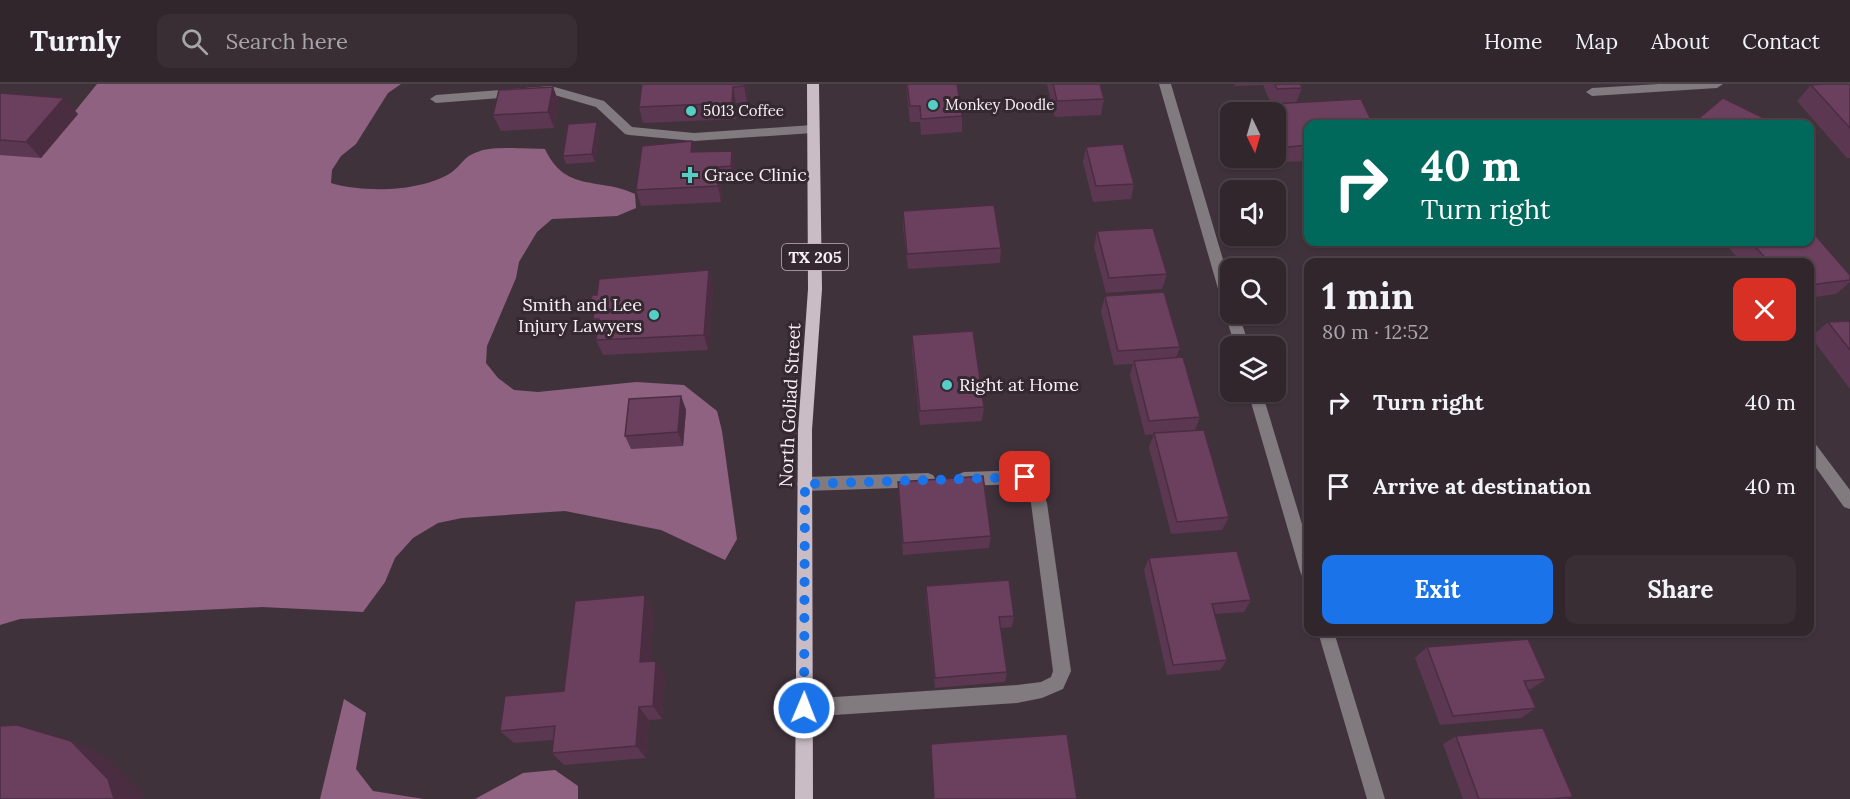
<!DOCTYPE html>
<meta charset="utf-8">
<style>
body{margin:0;font-family:Lora,serif;background:#382e34;color:#f1f3f6;height:100vh;display:flex;flex-direction:column;font-size:22px;white-space:nowrap}
*{box-sizing:border-box;margin:0}
p{font-size:20px;color:#a8a5a9}
.icon{flex:none;width:33px;height:33px;fill:none;stroke:currentColor;stroke-width:2;stroke-linecap:round;stroke-linejoin:round}
.map{position:relative;flex:1;overflow:hidden}
.side{position:absolute;left:1304px;top:174px;width:510px;height:378px;display:flex;flex-direction:column;background:#30262c;border-radius:12px;box-shadow:0 2px 4px #0004,0 0 0 2px #4b4348}
.side>*{flex:none}
.guide{position:absolute;left:1304px;top:36px;width:510px;height:126px;border-radius:12px;box-shadow:0 2px 4px #0004,0 0 0 2px #4b4348;background:#00695c;color:#fff;overflow:hidden}
.needle{width:39px;rotate:175deg}
.tools{position:absolute;left:1220px;top:18px;display:grid;gap:12px}
.tools a{display:grid;place-items:center;width:66px;height:66px;border-radius:12px;background:#30262c;box-shadow:0 2px 4px #0004,0 0 0 2px #4b4348;font-size:30px}
.pin{position:absolute;display:grid;place-items:center;width:51px;height:51px;color:#fff;margin:-26px;border-radius:12px;box-shadow:0 3px 9px #0006}
.me{position:absolute;width:66px;margin:-33px;rotate:1deg;stroke-linejoin:round;filter:drop-shadow(0 0 4px #0008)}
.turn{display:flex;align-items:center;gap:21px;height:126px;padding:0 18px;font-size:27px}
.turn .icon{width:78px;height:78px;stroke-width:2.5}
.turn b{display:block;font-size:42px;line-height:51px}
.round{display:grid;place-items:center;flex:none;width:63px;height:63px;border-radius:12px;background:#382e34}
.head{display:flex;align-items:center;justify-content:space-between;height:102px;padding:0 18px}
h1{font-size:36px;font-weight:800;line-height:45px}
.cta{display:flex;gap:12px;margin-top:auto;padding:12px 18px}
.cta a{flex:1;height:69px;border-radius:12px;background:#1a73e8;color:#fff;font-size:24px;font-weight:800;line-height:69px;text-align:center}
.cta a+a{background:#382e34;color:#f1f3f6}
ul{padding:0;list-style:none}
li{display:flex;align-items:center;gap:18px;height:84px;padding:0 18px}
li div{flex:1}
li b{display:block;font-size:22px}
li em{font-style:normal}
header{display:flex;align-items:center;gap:36px;box-sizing:border-box;height:84px;padding:0 30px;background:#30262c;border-bottom:2px solid #4b4348}
header strong{font-size:28px}
nav{display:flex;gap:33px;margin-inline-start:auto;font-size:21px}
.search{width:420px;height:54px;background:#382e34;display:flex;align-items:center;gap:15px;box-sizing:border-box;padding:0 21px;border-radius:12px;color:#a8a5a9;font-size:22px}
.map>svg:first-child{display:block}
.forest{fill:#906281}
.lines{fill:none;stroke-linecap:round;stroke-linejoin:round}
.minor{fill:#817a7e;fill-rule:evenodd}
.major{fill:#cabcc5;fill-rule:evenodd}
.wall{fill:#5c3751}
.shaded-wall{fill:#4b2d42}
.building{fill:#6b405e;stroke:#4b2d42;stroke-width:1.5}
.route{stroke:#1a73e8;stroke-width:10;stroke-dasharray:0 18}
.poi-dot{fill:#55cec6;stroke:#352831;stroke-width:2}
.labels{text-anchor:middle;stroke-width:6;stroke-linejoin:round;paint-order:stroke}
.far-poi-label{font-size:15px;fill:#f9f0f6;stroke:#352831;text-anchor:start}
.shield{fill:#352831;stroke:#beb4bb;stroke-width:1.5}
.shield-label{font-size:16px;font-weight:bold;fill:#f9f0f6}
.poi-label{font-size:18px;fill:#f9f0f6;stroke:#352831;text-anchor:start}
.street-label{font-size:18px;fill:#f9f0f6;stroke:#352831}
</style>
<header>
<strong>Turnly</strong>
<div class="search"><svg class="icon" aria-label="search" viewBox="0 0 24 24"><circle cx="10" cy="10" r="6"/><path d="M15 15l6 6"/></svg>Search here</div>
<nav><a>Home</a><a>Map</a><a>About</a><a>Contact</a></nav>
</header>
<div class="map">
<svg width="1850" height="715" viewBox="0 0 1850 715">
<rect width="100%" height="100%" fill="#40323b"/>
<!-- forest -->
<g class="forest">
<path d="M97 0H401L388 9 356 60 341 72 332 86 331 99C363 109 423 108 452 88 464 79 462 73 480 67 496 62 527 65 545 65 565 109 600 93 635 110L636 124 617 132 552 135 537 148 519 178 516 194 487 262 486 279 498 294 514 306 538 308 636 298 684 301 717 327 722 347 737 455 725 476 661 446 565 427 462 434 438 439 413 454 395 474 385 498 363 528 262 523 20 535 0 541V71L25 70 46 63Z"/>
<polygon points="344,615 366,629 356,685 373,707 424,715 320,715"/>
<polygon points="555,686 578,702 578,715 475,715 523,689"/>
</g>
<g class="lines">
<!-- minor -->
<g class="minor">
<polygon points="1159,0 1171,0 1230,199 1230,230 1239,230 1249,262 1235,262 1225,230 1227,226 1223,222"/>
<polygon points="1659,0 1723,0 1717,4 1592,12 1586,8 1592,4"/>
<polygon points="551,2 604,17 632,43 694,49 813,41 819,45 813,49 694,57 629,51 625,50 596,23 551,10 436,19 430,15 436,11"/>
<polygon points="1248,308 1262,308 1308,460 1308,494 1302,492 1300,487"/>
<polygon points="1809,356 1814,358 1850,406 1850,425 1844,423 1809,374"/>
<path d="M1025 386C1039 391 1043 407 1047 419L1071 587 1063 605 1042 614 1017 619 804 633 798 630 795 624 798 618 804 615 1017 601 1041 598 1051 593 1053 587 1031 419 1027 407 1021 400 964 402 959 400 956 395 959 390 964 388Z"/>
<polygon points="928,389 933,391 936,396 933,401 928,403 805,407 800,405 797,400 800,395 805,393"/>
<polygon points="1318,548 1334,548 1385,715 1367,715"/>
</g>
<!-- major -->
<polygon class="major" points="807,0 819,0 822,205 812,346 813,715 795,715 798,346 808,205"/>
</g>
<!-- wall -->
<g class="wall">
<polygon points="642,0 748,0 747,18 736,19 736,35 643,39 639,23"/>
<polygon points="906,0 957,0 962,32 962,48 921,51 920,38 910,38"/>
<polygon points="1047,0 1100,0 1104,15 1101,31 1055,33"/>
<polygon points="1234,0 1300,0 1302,4 1296,19 1308,40 1308,77 1282,78 1275,60 1275,28 1268,28 1271,20 1263,1 1235,2"/>
<polygon points="1850,0 1850,74 1847,74 1797,17 1811,1"/>
<polygon points="553,3 559,19 554,44 501,47 493,31"/>
<polygon points="0,9 78,30 41,74 0,71"/>
<polygon points="599,47 595,78 566,80 563,72"/>
<polygon points="1086,63 1134,100 1131,115 1093,118 1083,78"/>
<polygon points="732,67 735,82 734,98 722,99 721,118 641,122 636,106 695,68"/>
<polygon points="903,127 1001,164 1000,179 908,185 903,143"/>
<polygon points="1097,147 1167,190 1162,205 1106,209 1094,163"/>
<polygon points="1724,158 1809,158 1850,191 1850,198 1836,210 1809,214 1809,178 1741,178"/>
<polygon points="709,186 713,201 708,266 603,271 596,256 598,246 593,235 594,231 590,222 597,211"/>
<polygon points="1105,212 1180,263 1176,274 1200,333 1195,346 1229,433 1222,446 1171,450 1149,363 1154,350 1145,351 1130,291 1133,280 1114,281 1101,227"/>
<polygon points="1850,237 1850,305 1811,253 1828,238"/>
<polygon points="912,251 984,323 982,337 920,341 912,266"/>
<polygon points="681,312 686,326 683,362 631,365 625,352"/>
<polygon points="898,398 991,452 989,464 903,471"/>
<polygon points="1149,474 1251,516 1244,528 1215,530 1227,576 1220,586 1167,591 1144,486"/>
<polygon points="926,502 1014,532 1012,543 1001,544 1007,588 1005,598 935,604 926,514"/>
<polygon points="654,527 650,578 665,591 662,635 649,636 646,674 564,681 552,669 553,656 514,659 500,647 564,607"/>
<polygon points="1427,563 1546,595 1531,605 1527,605 1536,624 1521,634 1440,641 1415,574"/>
<polygon points="1456,652 1573,713 1568,715 1463,715 1443,660"/>
<polygon points="931,660 1077,715 934,715"/>
</g>
<!-- shaded-wall -->
<g class="shaded-wall">
<polygon points="744,0 748,0 747,18 744,2"/>
<polygon points="553,3 559,19 554,44 548,28"/>
<polygon points="733,3 736,19 736,35 732,19"/>
<polygon points="64,14 78,30 41,74 26,58"/>
<polygon points="597,38 599,47 595,78 592,70"/>
<polygon points="692,57 696,73 691,68"/>
<polygon points="732,67 735,82 734,98 731,82"/>
<polygon points="719,83 722,99 721,118 718,102"/>
<polygon points="709,186 713,201 708,266 704,251"/>
<polygon points="681,312 686,326 683,362 678,348"/>
<polygon points="645,511 654,527 649,592 640,578"/>
<polygon points="656,577 665,591 662,635 653,622"/>
<polygon points="639,623 649,636 646,674 636,662"/>
<polygon points="71,657 106,672 142,708 144,715 114,715"/>
</g>
<!-- building -->
<g class="building">
<polygon points="642,0 744,0 744,2 733,3 732,19 639,23"/>
<polygon points="907,0 957,0 962,32 921,35 920,22 910,22"/>
<polygon points="1053,0 1100,0 1104,15 1057,17"/>
<polygon points="1275,0 1300,0 1302,4 1277,5"/>
<polygon points="1823,0 1850,0 1850,44 1811,1"/>
<polygon points="553,3 548,28 493,31 499,6"/>
<polygon points="0,9 64,14 26,58 0,56"/>
<polygon points="1723,14 1776,40 1692,40"/>
<polygon points="1361,15 1373,40 1308,40 1308,61 1288,63 1275,28 1274,28 1271,20"/>
<polygon points="597,38 592,70 563,72 568,40"/>
<polygon points="692,57 691,68 732,67 731,82 719,83 718,102 636,106 642,62"/>
<polygon points="1123,60 1134,100 1096,102 1086,63"/>
<polygon points="994,121 1001,164 907,170 903,127"/>
<polygon points="1153,144 1167,190 1109,194 1097,147"/>
<polygon points="1809,144 1850,191 1850,196 1809,201 1809,178 1769,178 1751,158 1809,158"/>
<polygon points="709,186 704,251 596,256 599,235 593,235 595,222 590,222 592,211 597,211 599,195"/>
<polygon points="1164,208 1180,263 1118,267 1105,212"/>
<polygon points="1850,237 1850,266 1828,238"/>
<polygon points="973,247 984,323 920,327 912,251"/>
<polygon points="1183,273 1200,333 1149,337 1134,277"/>
<polygon points="681,312 678,348 625,352 629,315"/>
<polygon points="1204,346 1229,433 1177,438 1154,349"/>
<polygon points="983,392 991,452 903,459 898,398"/>
<polygon points="1237,467 1251,516 1212,520 1227,576 1173,581 1149,474"/>
<polygon points="1009,496 1014,532 999,533 1007,588 935,594 926,502"/>
<polygon points="645,511 640,578 656,577 653,622 639,623 636,662 552,669 555,642 500,647 505,612 564,607 575,517"/>
<polygon points="1528,555 1546,595 1524,597 1536,624 1453,632 1427,563"/>
<polygon points="17,641 71,657 108,695 114,715 0,715 0,642"/>
<polygon points="1543,644 1573,713 1549,715 1479,715 1456,652"/>
<polygon points="1067,650 1077,715 934,715 931,660"/>
</g>
<g class="lines">
<!-- route -->
<polyline class="route" points="804,624 805,400 1025,393"/>
</g>
<!-- markers -->
<g class="poi-dot">
<circle cx="933" cy="21" r="6"/>
<circle cx="691" cy="27" r="6"/>
<path d="M687 82h6v6h6v6h-6v6h-6v-6h-6v-6h6z"/>
<circle cx="654" cy="231" r="6"/>
<circle cx="947" cy="301" r="6"/>
</g>
<g class="labels">
<!-- far-poi labels -->
<g class="far-poi-label">
<text x="945" y="26">Monkey Doodle</text>
<text x="703" y="32">5013 Coffee</text>
</g>
<!-- shield labels -->
<rect class="shield" x="782" y="160" width="66" height="26" rx="4.5"/>
<g class="shield-label">
<text x="815" y="179">TX 205</text>
</g>
<!-- poi labels -->
<g class="poi-label">
<text x="704" y="97">Grace Clinic</text>
<text x="642" y="227" text-anchor="end">Smith and Lee<tspan x="642" dy="21">Injury Lawyers</tspan></text>
<text x="959" y="307">Right at Home</text>
</g>
<!-- street labels -->
<g class="street-label">
<text transform="translate(790 321) rotate(-87)" y="6">North Goliad Street</text>
</g>
</g>
</svg>
<div class="tools">
<a><svg class="needle" viewBox="-14 -14 28 28"><path d="M0-13l5 13h-10z" fill="#e53935"/><path d="M0 13l5-13h-10z" fill="#a8a5a9"/></svg></a>
<a><svg class="icon" aria-label="sound" viewBox="0 0 24 24"><path d="M4 9h4l5-4v14l-5-4H4zM17 9q2 3 0 6"/></svg></a>
<a><svg class="icon" aria-label="search" viewBox="0 0 24 24"><circle cx="10" cy="10" r="6"/><path d="M15 15l6 6"/></svg></a>
<a><svg class="icon" aria-label="layers" viewBox="0 0 24 24"><path d="M12 4l9 5-9 5-9-5zM3 14l9 5 9-5"/></svg></a>
</div>
<div class="pin" style="left:1025px;top:393px;background:#d93025"><svg class="icon" aria-label="arrive" viewBox="0 0 24 24"><path d="M6 21V4h12l-3 4 3 4H6"/></svg></div>
<svg class="me" style="left:804px;top:624px" viewBox="-20 -20 40 40"><circle r="17" fill="#1a73e8" stroke="#fff" stroke-width="3"/><path d="M0-11L8 9 0 5-8 9z" fill="#fff"/></svg>
<div class="guide">
<div class="turn"><svg class="icon" aria-label="right" viewBox="0 0 24 24"><path d="M7 20v-9h11M14 6l5 5-5 5"/></svg><div><b>40 m</b>Turn right</div></div>
</div>
<section class="side">
<div class="head"><div><h1>1 min</h1><p>80 m · 12:52</p></div><a class="round" style="background:#d93025;color:#fff"><svg class="icon" aria-label="close" viewBox="0 0 24 24"><path d="M6 6l12 12M18 6L6 18"/></svg></a></div>
<ul>
<li><svg class="icon" aria-label="right" viewBox="0 0 24 24"><path d="M7 20v-9h11M14 6l5 5-5 5"/></svg><div><b>Turn right</b></div><em>40 m</em></li>
<li><svg class="icon" aria-label="arrive" viewBox="0 0 24 24"><path d="M6 21V4h12l-3 4 3 4H6"/></svg><div><b>Arrive at destination</b></div><em>40 m</em></li>
</ul>
<div class="cta"><a>Exit</a><a>Share</a></div>
</section>
</div>
